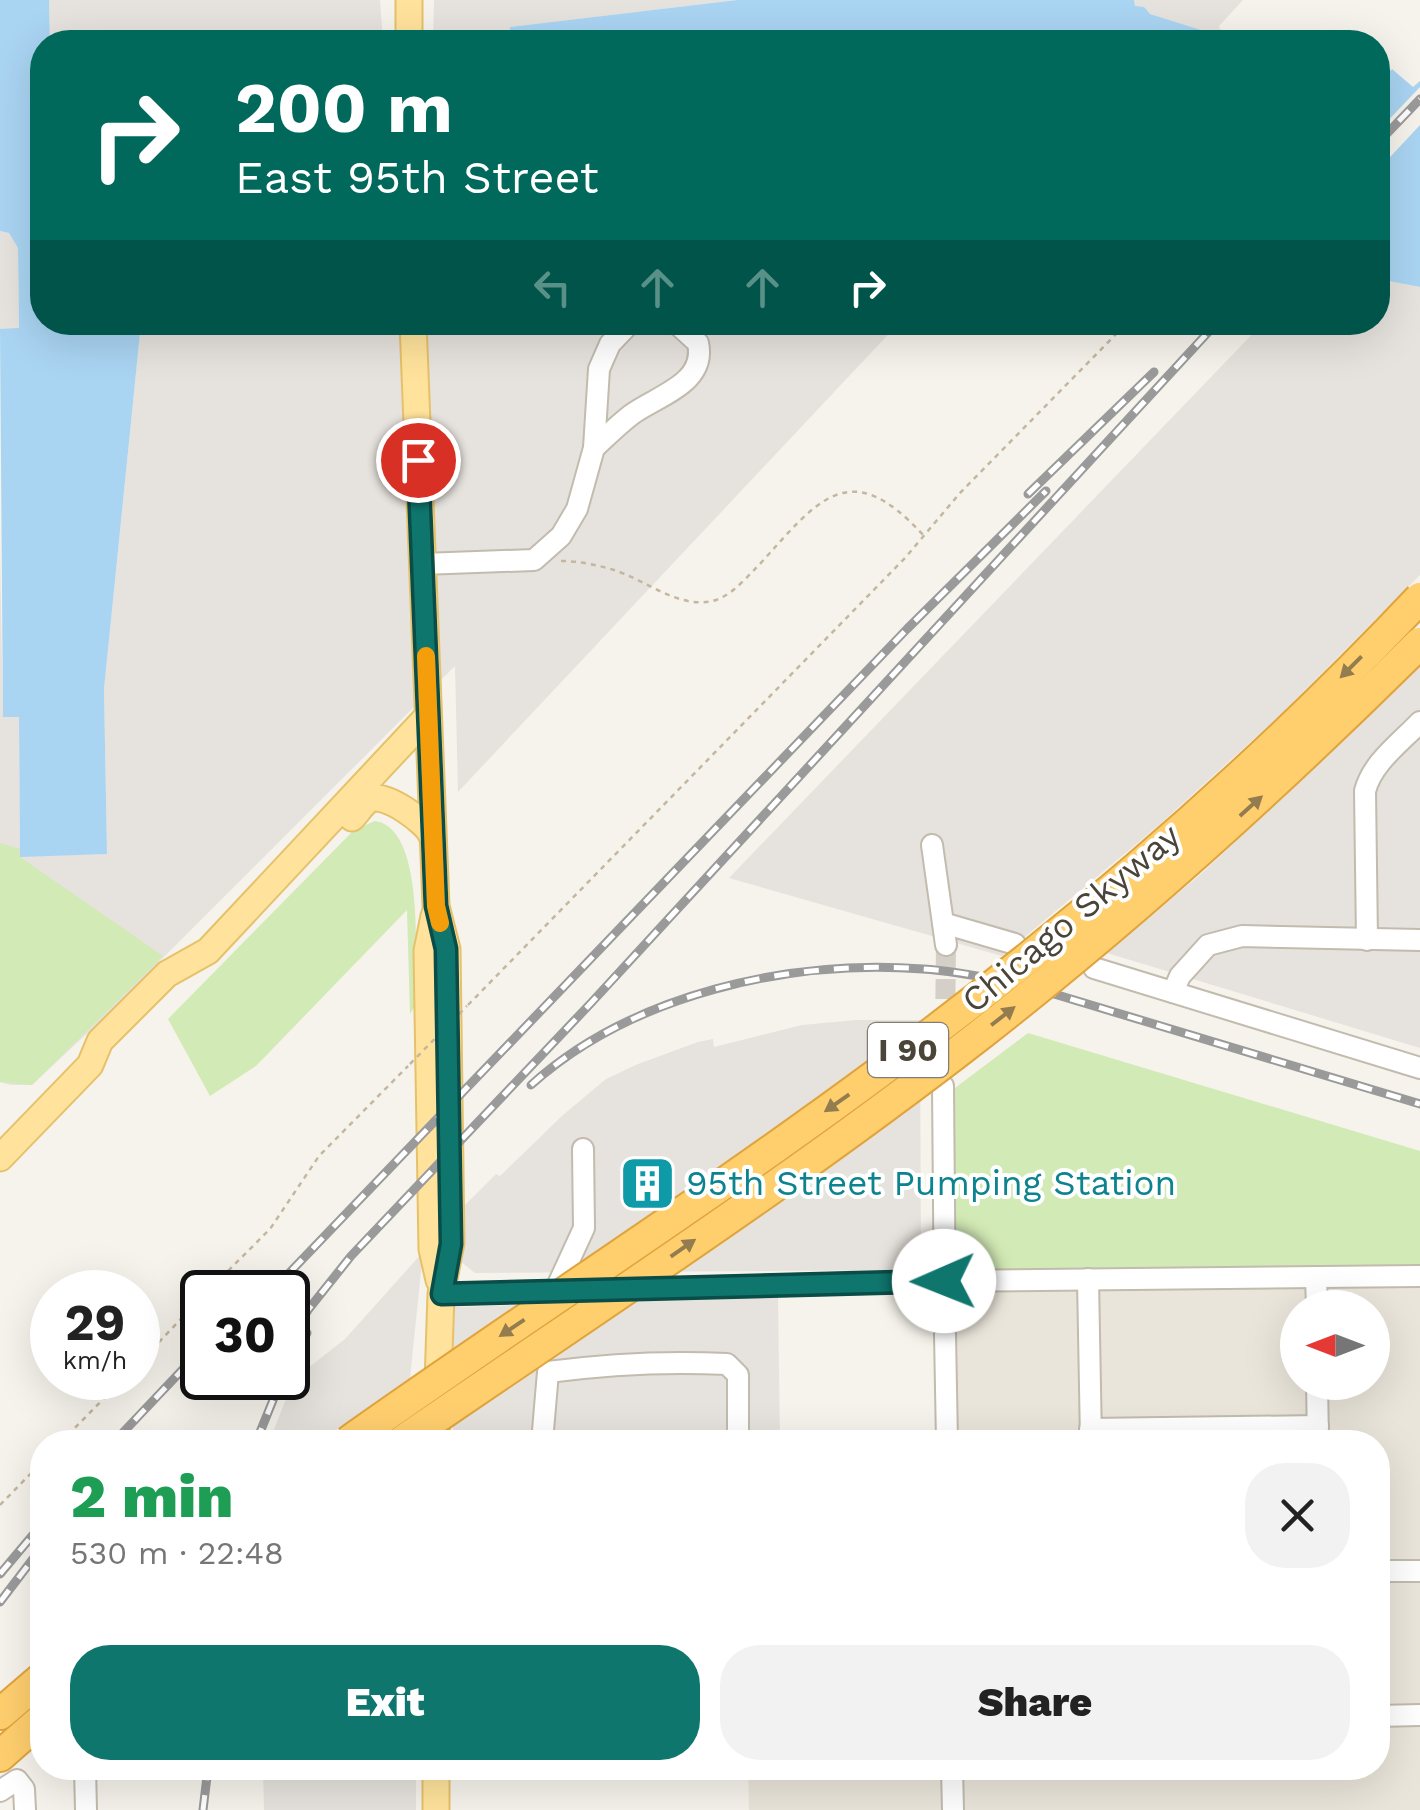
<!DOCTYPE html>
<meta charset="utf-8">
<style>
body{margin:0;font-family:"Work Sans",sans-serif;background:#f2f2f2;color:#222;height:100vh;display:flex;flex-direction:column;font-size:38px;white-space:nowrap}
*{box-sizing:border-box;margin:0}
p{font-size:32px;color:#767676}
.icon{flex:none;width:55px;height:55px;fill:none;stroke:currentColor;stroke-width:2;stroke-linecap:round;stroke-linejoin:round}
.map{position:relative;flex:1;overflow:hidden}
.details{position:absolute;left:30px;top:1430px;width:1360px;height:350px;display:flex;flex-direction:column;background:#fff;border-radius:40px;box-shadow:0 10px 40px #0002}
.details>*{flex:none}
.hud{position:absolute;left:30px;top:30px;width:1360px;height:305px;border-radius:40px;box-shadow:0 10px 40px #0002;background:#00695c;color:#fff;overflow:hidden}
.needle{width:65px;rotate:270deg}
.tools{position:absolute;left:1280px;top:1290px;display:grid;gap:20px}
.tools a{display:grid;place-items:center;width:110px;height:110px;border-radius:50%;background:#fff;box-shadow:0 10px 40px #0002;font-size:50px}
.speed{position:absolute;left:30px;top:1270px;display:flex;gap:20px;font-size:50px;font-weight:700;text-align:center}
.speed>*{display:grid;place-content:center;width:130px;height:130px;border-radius:50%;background:#fff;box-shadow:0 10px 40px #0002;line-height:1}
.speed small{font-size:25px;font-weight:400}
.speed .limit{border:5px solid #111;border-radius:15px;background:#fff;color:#111}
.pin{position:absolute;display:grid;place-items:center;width:85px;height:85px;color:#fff;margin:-42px;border:5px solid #fff;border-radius:50%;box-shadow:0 2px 10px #0007}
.me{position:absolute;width:110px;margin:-55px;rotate:269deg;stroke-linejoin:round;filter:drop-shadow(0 0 8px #0008)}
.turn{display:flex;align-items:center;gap:35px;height:210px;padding:0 40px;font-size:45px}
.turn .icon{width:130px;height:130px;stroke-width:2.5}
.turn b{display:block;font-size:70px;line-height:85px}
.lanes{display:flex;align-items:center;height:95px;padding:0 40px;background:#0003;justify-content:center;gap:50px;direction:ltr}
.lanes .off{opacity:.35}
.round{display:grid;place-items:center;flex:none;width:105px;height:105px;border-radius:40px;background:#f2f2f2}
.overview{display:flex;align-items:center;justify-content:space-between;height:170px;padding:0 40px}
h1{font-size:60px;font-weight:800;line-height:75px;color:#1e9e55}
.button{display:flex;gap:20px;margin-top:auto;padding:20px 40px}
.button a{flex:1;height:115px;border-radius:40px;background:#0f766e;color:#fff;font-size:40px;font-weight:800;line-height:115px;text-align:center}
.button a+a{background:#f2f2f2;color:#222}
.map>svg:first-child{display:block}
.residential{fill:#eae5da;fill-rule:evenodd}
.industrial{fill:#e6e2dd}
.green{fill:#d2eab5}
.water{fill:#a9d4f2}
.pier{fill:#f6f3ec}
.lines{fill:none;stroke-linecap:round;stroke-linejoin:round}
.minor-tunnel{stroke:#d4d0c8;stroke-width:20;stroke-dasharray:20 10;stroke-linecap:butt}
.minor-casing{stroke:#c2bbae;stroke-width:24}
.major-casing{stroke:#e6c16a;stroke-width:29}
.highway-casing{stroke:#e0a43c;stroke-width:34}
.path{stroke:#c4b79f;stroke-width:2.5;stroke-dasharray:5 5;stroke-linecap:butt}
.minor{stroke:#fff;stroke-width:20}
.major{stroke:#ffe39c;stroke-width:25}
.highway{stroke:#ffcf6e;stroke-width:30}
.rail-casing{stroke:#9a9a9a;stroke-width:9}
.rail{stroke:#fff;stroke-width:5;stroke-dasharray:15;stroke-linecap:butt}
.highway-bridge-casing{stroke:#e0a43c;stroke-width:34;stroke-linecap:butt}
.path-bridge{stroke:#c4b79f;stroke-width:2.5;stroke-dasharray:5 5;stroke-linecap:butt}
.highway-bridge{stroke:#ffcf6e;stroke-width:30}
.oneway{fill:#937c4e}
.route-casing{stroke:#0a4d48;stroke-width:25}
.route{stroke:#0f766e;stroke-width:18}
.slow{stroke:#f59e0b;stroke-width:18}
.labels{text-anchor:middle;stroke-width:8;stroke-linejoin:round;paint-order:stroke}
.shield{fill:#fff;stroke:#817c74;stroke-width:2.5}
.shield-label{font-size:32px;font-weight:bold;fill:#4b4439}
.street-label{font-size:35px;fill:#4b4439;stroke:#fff}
.culture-label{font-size:35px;fill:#0d838f;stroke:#fff;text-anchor:start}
</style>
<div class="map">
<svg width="1420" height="1810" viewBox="0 0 1420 1810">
<rect width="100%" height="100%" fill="#f6f3ec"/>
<!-- residential -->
<path class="residential" d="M1420 1268V1810H749L748 1768H1378V1442H950L948 1273ZM1298 1308H1372V1382H1298Z"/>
<!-- industrial -->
<g class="industrial">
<polygon points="49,0 380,0 383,42 50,42"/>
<polygon points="434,0 737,0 511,27 511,42 433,42"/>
<polygon points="1134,0 1243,0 1219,26 1225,42 1199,42 1206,33 1150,14 1135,7"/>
<polygon points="0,231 9,233 18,248 19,329 0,329"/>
<polygon points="1378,279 1420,287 1420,575 1278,717 1159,825 1002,956 729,878 1263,323 1378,322"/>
<polygon points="141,323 899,323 458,792 455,666 95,1026 32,1085 11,1085 0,1082 0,549 3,716 19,717 20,856 107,854 104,689"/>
<polygon points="1420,666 1420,1048 1107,953 1202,873"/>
<polygon points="856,1020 920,1020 921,1270 475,1273 460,1261 459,1211 496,1174 500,1176 563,1115 606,1079 638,1064 698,1042 713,1039 714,1047 802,1025"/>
<polygon points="423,1252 410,1378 319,1442 269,1442 294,1379 345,1339"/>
<polygon points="778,1297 780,1442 453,1442 454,1307"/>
<polygon points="263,1768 416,1768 416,1810 264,1810"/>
</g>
<!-- green -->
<g class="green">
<path d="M375 821C427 828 415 967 415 1006L410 1014 407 910 256 1066 210 1096 168 1019 354 830Z"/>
<polygon points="0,843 20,849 20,857 163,956 32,1085 0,1082"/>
<polygon points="1028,1033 1420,1151 1420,1268 948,1273 948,1124 955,1088"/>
</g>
<!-- water -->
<g class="water">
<polygon points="0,0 49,0 50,42 42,42 42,322 141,323 104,689 107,854 20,857 19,717 3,717 0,329 19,328 18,248 9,233 0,231"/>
<polygon points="737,0 1134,0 1135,6 1144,7 1150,14 1207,32 1199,42 511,42 510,27"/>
<polygon points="1392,69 1413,87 1420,81 1420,287 1378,279 1378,83"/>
</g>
<!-- pier -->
<polygon class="pier" points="1420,87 1420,125 1378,170 1378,131"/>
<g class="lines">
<!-- minor-tunnel -->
<polyline class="minor-tunnel" points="945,1029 946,945"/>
<defs>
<g id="minor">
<path d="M594 448C606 437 618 425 631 415 656 396 707 384 698 343L675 322"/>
<polyline points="422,564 534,560 561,536 577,509 594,448 599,369 610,344 631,322"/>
<polyline points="932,845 946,945"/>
<polyline points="943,923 1015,944"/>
<path d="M1367 940 1365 791C1372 763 1400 743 1420 722"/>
<polyline points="1094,968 1420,1068"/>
<polyline points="1173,992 1180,976 1208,945 1242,936 1420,940"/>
<polyline points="943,1086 945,1319"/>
<polyline points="1316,1277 1317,1308"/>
<polyline points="1088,1279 1091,1441"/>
<polyline points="555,1291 584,1228 583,1149"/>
<polyline points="441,1294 945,1281 1420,1276"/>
<polyline points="945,1334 947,1442"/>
<polyline points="1317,1382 1318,1442"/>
<polyline points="1090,1429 1318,1426"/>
<path d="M542 1442 548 1372C608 1364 667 1361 727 1364L738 1375V1442"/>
<polyline points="1378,1571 1420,1571"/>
<polyline points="1378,1716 1420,1715"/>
<polyline points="85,1768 86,1810"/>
<polyline points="952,1768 953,1810"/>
<polyline points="0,1791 17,1780 24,1789 25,1810"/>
</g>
<g id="major">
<polyline points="409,0 409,42"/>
<polyline points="413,322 436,906 447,949 451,1243 441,1294 436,1442"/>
<path d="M352 818C357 813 363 803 370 799 385 792 427 822 432 836"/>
<polyline points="434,916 427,951 432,1249 439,1280"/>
<polyline points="0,1158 90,1065 100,1041 167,974 208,951 428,716"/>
<polyline points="436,1768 436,1810"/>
</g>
<g id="highway">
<polyline points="0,1714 42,1678"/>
<polyline points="0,1756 42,1719"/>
</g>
</defs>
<!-- minor casing -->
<use href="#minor" class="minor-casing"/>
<!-- major casing -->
<use href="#major" class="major-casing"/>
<!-- highway casing -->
<use href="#highway" class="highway-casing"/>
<!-- path -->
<g class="path">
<path d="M561 561C579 561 597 565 614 570 646 580 681 611 716 600 733 594 746 578 758 566 816 503 848 452 923 535"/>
<polyline points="468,1005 905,558 960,493 1125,325"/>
<polyline points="207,1292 270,1229 319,1156 408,1066"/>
<polyline points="138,1364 202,1297"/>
<polyline points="61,1442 124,1378"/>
<polyline points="0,1505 42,1462"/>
</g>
<!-- minor -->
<use href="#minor" class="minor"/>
<!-- major -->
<use href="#major" class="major"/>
<!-- highway -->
<use href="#highway" class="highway"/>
<defs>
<g id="rail">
<polyline points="1378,143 1420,99"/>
<polyline points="1028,494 1154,372"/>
<path d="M531 1085C632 994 790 959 923 969 956 971 989 978 1021 984L1420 1104"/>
<polyline points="271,1292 907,629 1046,491"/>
<polyline points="288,1344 308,1310 351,1256 591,1003 1213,327"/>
<polyline points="288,1366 307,1333"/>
<polyline points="114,1442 202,1349"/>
<polyline points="256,1442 282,1378"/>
<polyline points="0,1574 42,1524"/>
<polyline points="0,1602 42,1547"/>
<polyline points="203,1810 208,1768"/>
</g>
</defs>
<!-- rail casing -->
<use href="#rail" class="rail-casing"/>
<!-- rail -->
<use href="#rail" class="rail"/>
<defs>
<g id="highway-bridge">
<path d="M348 1442C524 1317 707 1200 881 1071 1072 930 1257 771 1420 598"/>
<path d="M401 1442C596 1308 795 1179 981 1034 1136 913 1281 781 1420 643"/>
</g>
</defs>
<!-- highway-bridge casing -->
<use href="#highway-bridge" class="highway-bridge-casing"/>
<!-- path-bridge -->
<polyline class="path-bridge" points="410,1064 467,1006"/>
<!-- highway-bridge -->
<use href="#highway-bridge" class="highway-bridge"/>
</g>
<!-- one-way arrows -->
<defs><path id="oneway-solid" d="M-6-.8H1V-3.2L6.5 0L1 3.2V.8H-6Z" transform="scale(2.5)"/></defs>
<g class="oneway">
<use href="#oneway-solid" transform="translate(1351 667) rotate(135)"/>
<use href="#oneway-solid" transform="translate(1251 806) rotate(-42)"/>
<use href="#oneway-solid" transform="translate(1003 1016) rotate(-38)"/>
<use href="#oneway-solid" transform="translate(837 1103) rotate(145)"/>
<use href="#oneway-solid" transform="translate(683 1248) rotate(-35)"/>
<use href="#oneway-solid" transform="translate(512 1328) rotate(146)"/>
</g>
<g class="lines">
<defs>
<polyline id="route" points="418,460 436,906 446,949 451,1244 442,1294 944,1281"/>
</defs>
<!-- route casing -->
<use href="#route" class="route-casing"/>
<!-- route -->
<use href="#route" class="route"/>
<!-- slow -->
<polyline class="slow" points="426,656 436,906 440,923"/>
</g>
<!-- icons -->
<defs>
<symbol id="building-square" viewBox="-11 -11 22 22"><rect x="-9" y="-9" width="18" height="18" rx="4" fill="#0f9aa8" stroke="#fff"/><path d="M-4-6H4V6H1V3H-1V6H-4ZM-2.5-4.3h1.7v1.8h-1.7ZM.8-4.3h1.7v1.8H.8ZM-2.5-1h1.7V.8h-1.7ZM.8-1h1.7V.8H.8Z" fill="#fff"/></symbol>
</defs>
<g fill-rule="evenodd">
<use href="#building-square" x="616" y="1152" width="63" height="63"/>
</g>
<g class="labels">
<!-- shield labels -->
<rect class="shield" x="868" y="1023" width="80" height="54" rx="8"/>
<g class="shield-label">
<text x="908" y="1061">I 90</text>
</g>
<!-- street labels -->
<g class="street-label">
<text transform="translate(1071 918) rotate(-40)" y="12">Chicago Skyway</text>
</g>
<!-- culture labels -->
<g class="culture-label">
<text x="686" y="1195">95th Street Pumping Station</text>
</g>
</g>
</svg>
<div class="tools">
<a><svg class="needle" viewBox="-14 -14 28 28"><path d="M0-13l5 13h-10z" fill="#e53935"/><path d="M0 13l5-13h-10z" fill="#767676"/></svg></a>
</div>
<div class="speed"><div>29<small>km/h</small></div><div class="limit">30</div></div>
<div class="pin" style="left:418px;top:460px;background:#d93025"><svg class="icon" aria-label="arrive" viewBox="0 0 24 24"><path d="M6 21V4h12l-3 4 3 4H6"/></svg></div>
<svg class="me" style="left:944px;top:1281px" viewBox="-20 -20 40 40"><circle r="19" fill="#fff"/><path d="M0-13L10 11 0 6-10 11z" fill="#0f766e"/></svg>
<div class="hud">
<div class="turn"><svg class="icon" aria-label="right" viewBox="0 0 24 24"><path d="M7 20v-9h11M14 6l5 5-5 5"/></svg><div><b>200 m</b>East 95th Street</div></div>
<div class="lanes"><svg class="icon off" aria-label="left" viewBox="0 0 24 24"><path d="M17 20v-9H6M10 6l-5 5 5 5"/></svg><svg class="icon off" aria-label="ahead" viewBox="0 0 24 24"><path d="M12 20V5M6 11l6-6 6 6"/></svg><svg class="icon off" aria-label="ahead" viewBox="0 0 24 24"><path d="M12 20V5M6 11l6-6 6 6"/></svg><svg class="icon" aria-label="right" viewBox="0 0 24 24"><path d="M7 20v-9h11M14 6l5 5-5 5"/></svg></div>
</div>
<section class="details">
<div class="overview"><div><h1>2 min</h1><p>530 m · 22:48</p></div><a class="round"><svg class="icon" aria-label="close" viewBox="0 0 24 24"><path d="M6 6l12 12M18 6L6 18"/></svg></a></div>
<div class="button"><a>Exit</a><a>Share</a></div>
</section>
</div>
